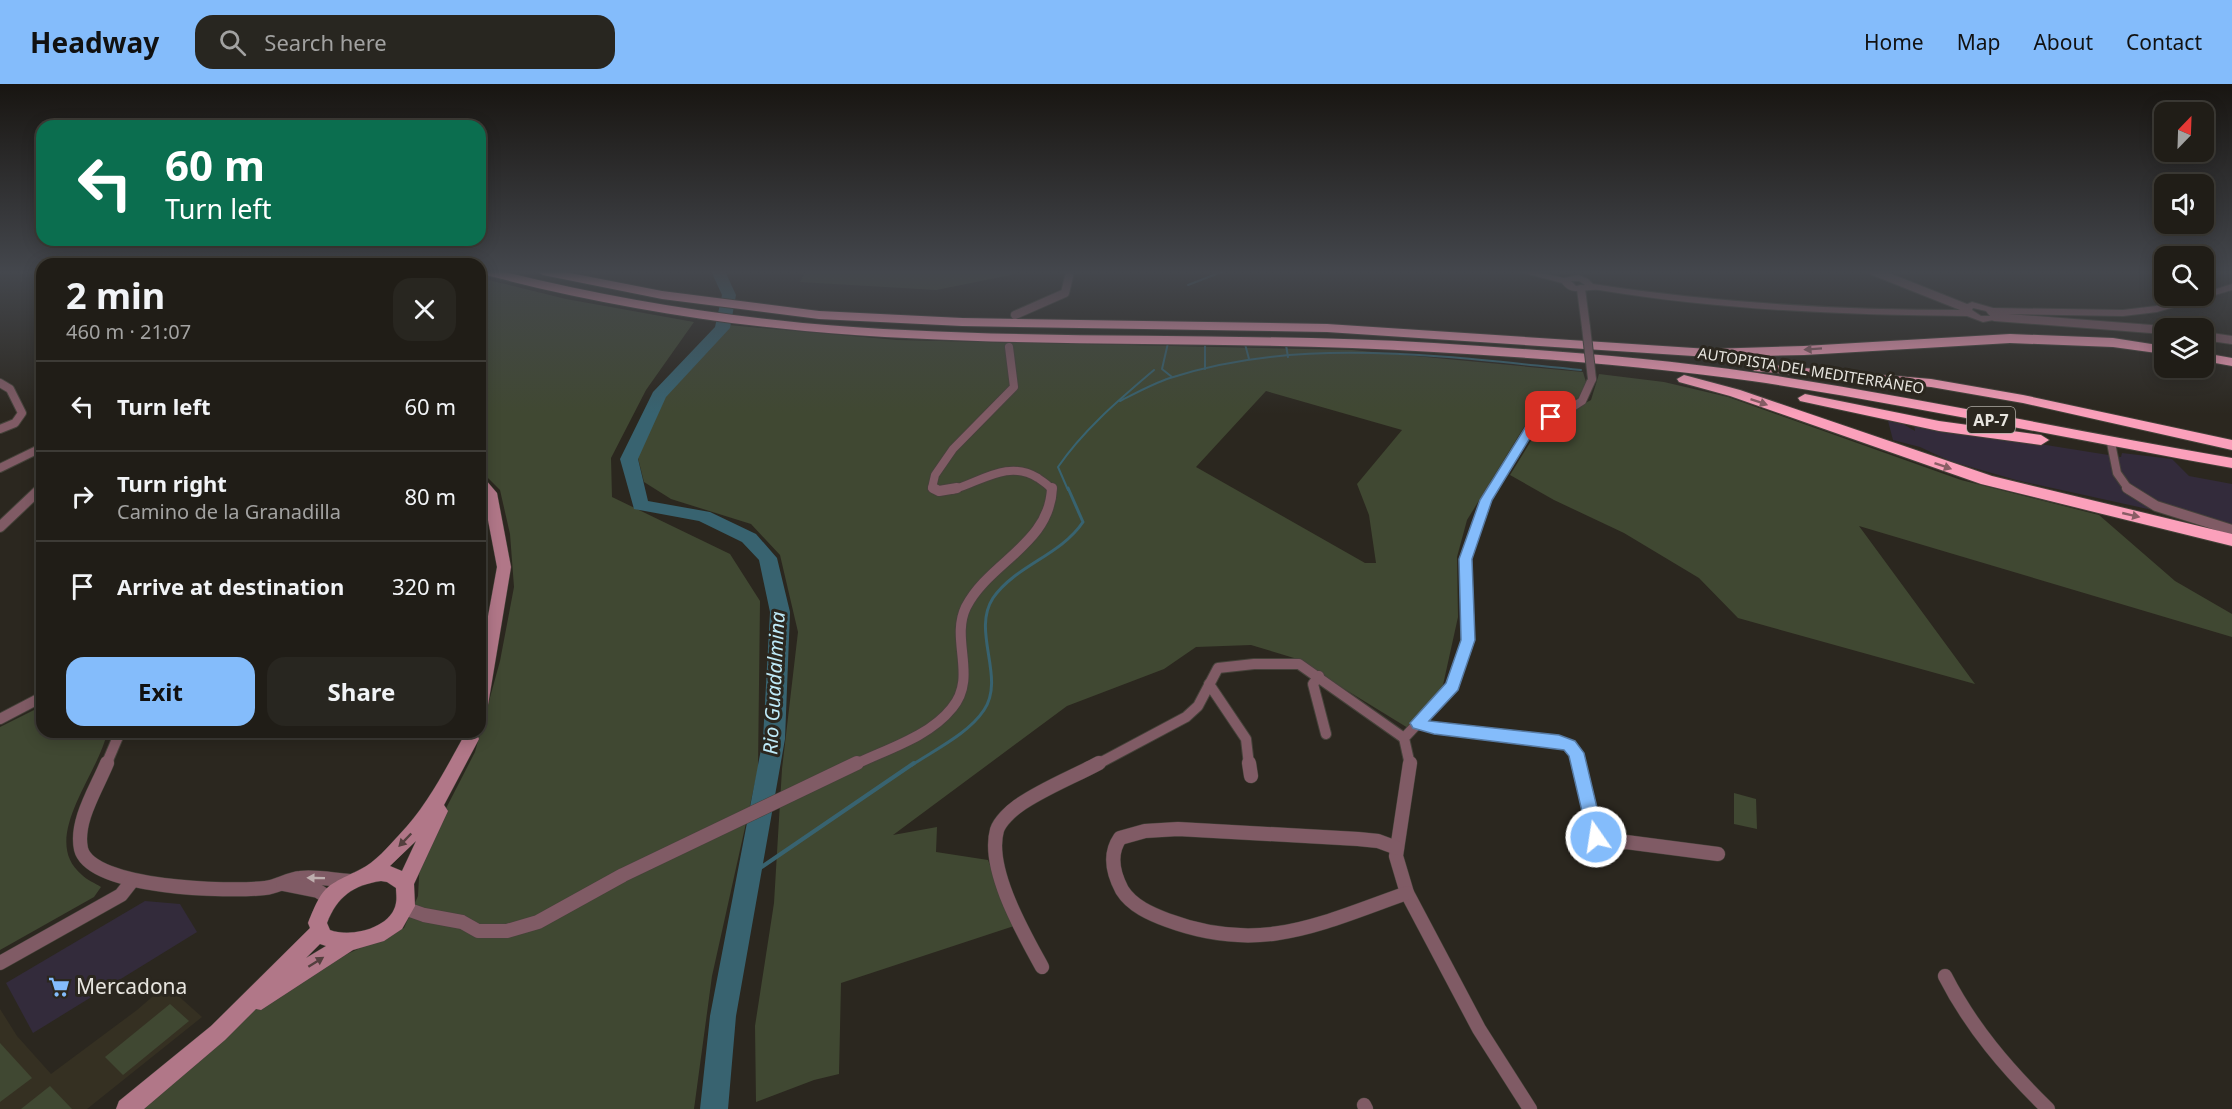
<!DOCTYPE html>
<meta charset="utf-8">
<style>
body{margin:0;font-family:"Noto Sans",sans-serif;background:#282620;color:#f1f3f6;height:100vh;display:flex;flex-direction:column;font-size:22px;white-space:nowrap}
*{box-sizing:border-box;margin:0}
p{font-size:20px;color:#a2a2a1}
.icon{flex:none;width:33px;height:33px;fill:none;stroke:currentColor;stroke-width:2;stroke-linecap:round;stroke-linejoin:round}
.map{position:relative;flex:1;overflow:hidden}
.drawer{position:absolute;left:36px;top:174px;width:450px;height:480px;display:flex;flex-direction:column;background:#201d17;border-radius:18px;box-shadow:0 3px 15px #0003,0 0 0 2px #3d3b36}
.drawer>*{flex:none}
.top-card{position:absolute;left:36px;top:36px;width:450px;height:126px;border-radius:18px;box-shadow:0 3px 15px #0003,0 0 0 2px #3d3b36;background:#0b6e4f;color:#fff;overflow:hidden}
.needle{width:39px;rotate:23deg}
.controls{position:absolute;left:2154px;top:18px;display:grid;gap:12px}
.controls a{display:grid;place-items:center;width:60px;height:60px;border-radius:12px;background:#201d17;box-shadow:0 3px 15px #0003,0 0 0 2px #3d3b36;font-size:30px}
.pin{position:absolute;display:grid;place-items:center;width:51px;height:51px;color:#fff;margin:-26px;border-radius:12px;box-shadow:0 3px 9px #0006}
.me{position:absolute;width:66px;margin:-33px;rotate:347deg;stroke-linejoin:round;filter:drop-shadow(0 0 4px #0008)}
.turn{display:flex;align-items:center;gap:21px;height:126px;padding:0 30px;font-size:27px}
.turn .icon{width:78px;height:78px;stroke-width:2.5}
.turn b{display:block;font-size:42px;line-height:51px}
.round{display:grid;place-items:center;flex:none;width:63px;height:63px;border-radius:18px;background:#282620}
.summary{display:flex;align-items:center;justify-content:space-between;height:102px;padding:0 30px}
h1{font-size:36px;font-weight:700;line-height:45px}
.button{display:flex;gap:12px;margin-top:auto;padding:12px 30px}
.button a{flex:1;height:69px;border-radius:18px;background:#84bcfb;color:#111;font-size:24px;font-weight:700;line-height:69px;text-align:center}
.button a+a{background:#282620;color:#f1f3f6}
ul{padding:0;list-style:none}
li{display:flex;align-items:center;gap:18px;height:90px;padding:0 30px;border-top:2px solid #3d3b36}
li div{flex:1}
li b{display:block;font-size:22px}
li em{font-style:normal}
header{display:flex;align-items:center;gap:36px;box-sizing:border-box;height:84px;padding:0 30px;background:#84bcfb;color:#111}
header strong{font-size:28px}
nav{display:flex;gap:33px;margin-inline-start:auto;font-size:21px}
.search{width:420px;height:54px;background:#282620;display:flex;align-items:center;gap:15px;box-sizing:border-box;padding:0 21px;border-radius:18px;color:#a2a2a1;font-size:22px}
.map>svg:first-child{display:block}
.commercial{fill:#332b3b}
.built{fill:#353022}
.green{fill:#404832;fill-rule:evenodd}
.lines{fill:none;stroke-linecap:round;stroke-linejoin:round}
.stream-far2{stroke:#386370;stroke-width:2}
.stream-far1{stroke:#386370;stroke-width:3}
.stream{stroke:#386370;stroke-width:4}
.river{fill:#386370;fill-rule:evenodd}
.minor-far2-casing{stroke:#45423a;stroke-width:10}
.minor-far1-casing{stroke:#45423a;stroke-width:12}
.minor-casing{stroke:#45423a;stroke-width:15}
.tertiary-casing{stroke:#45423a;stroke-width:2}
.secondary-casing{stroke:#45423a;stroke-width:1}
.motorway-casing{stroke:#45423a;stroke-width:2}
.minor-far2{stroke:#805b65;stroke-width:8}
.minor-far1{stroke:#805b65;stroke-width:10}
.minor{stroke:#805b65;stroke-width:14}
.tertiary{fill:#805b65;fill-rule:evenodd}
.secondary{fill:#b17788;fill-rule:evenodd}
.motorway{fill:#fba0bb;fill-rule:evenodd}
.minor-bridge-casing{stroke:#45423a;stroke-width:10;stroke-linecap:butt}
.minor-bridge{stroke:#805b65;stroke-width:8}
.oneway{fill:#895d65}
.oneway2{fill:#533f3e}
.oneway3{fill:#beaeae}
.route{fill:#84bcfb;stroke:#567aa3;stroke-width:1.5}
.labels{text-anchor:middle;stroke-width:6;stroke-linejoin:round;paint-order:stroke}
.far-street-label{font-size:15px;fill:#e7e5df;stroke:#2b271f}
.shield{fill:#2b271f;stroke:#afaca5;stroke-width:1.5}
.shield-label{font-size:16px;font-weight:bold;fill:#e7e5df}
.water-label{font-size:20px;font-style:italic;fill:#beeaf8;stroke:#2b271f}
.near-poi-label{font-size:21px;fill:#e7e5df;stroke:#2b271f;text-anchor:start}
</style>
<header>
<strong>Headway</strong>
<div class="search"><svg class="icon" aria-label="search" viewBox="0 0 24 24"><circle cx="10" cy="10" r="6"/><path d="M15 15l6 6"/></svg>Search here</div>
<nav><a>Home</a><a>Map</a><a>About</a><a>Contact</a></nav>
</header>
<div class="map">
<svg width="2232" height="1025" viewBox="0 0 2232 1025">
<rect width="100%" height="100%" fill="#2b271f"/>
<!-- commercial -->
<g class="commercial">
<polygon points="1888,337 1903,340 1915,347 1914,340 2121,373 2122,369 2172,375 2189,392 2232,400 2232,448 2184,433 2016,396 1950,377 1920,363 1893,356"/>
<polygon points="145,817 180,820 197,848 33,949 6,899"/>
</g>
<!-- built -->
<polygon class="built" points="166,901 202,933 87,1025 0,1025 0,925 17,952 51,990 137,926"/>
<!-- green -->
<g class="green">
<polygon points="806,187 1015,187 1011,191 936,206 800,198"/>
<polygon points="480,194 566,215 694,238 646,306 611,374 612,413 730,470 760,517 758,685 712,892 694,1025 140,1025 255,925 310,887 404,844 418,812 420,775 475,668 500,577 514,503 510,450 500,406 480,386"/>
<path d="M729 241 897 256 1352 266 1583 288 1586 298 1580 313 1524 343 1467 436 1457 473 1458 533 1443 601 1408 644 1294 574 1251 561 1196 563 1164 585 1067 622 893 751 937 743 936 768 988 776 1014 842 841 899 839 990 814 996 756 1018 755 942 774 819 782 685 798 548 780 471 751 440 671 415 644 398 637 370 664 313ZM1266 307 1402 346 1357 400 1369 431 1376 479H1365L1196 383Z"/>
<polygon points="1599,290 1664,298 1728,313 1961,396 2099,431 2175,497 2232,530 2232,553 1859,442 1975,600 1738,534 1699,494 1624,449 1554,416 1510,391 1539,344 1591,316"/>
<path d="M42 622V648H107C100 689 38 755 82 791 87 796 95 799 101 803L94 813 0 866V643Z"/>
<polygon points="1734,709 1756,715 1757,745 1734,740"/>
<polygon points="170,920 189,937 123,991 105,973"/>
<polygon points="0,959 32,994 0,1018"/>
<polygon points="50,1002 72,1025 21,1025"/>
</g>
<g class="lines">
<!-- stream-far2 -->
<g class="stream-far2">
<polyline points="1188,201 1224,187"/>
<polyline points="1168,259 1162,285 1172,293"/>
<polyline points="1205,260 1205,285"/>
<polyline points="1245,260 1249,275"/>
<polyline points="1286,261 1288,273"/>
<path d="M1120 317C1136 309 1152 300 1170 294 1300 251 1447 273 1581 286"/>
<path d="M1068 406 1058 383C1084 345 1119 316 1154 286"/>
</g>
<!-- stream-far1 -->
<path class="stream-far1" d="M912 681C936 665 969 649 984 626 1006 593 971 548 993 514 1016 481 1060 472 1083 438L1068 404"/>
<!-- stream -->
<polyline class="stream" points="747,793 914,679"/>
<!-- river -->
<polygon class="river" points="711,187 725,187 736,211 730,244 666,313 638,375 648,417 710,428 756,450 777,474 790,528 785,655 736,932 728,1025 700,1025 710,932 763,655 770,528 759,476 742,458 699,437 634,425 620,375 653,308 715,243 722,211"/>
<defs>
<g id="minor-far2">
<polyline points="1873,187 1966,224"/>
<polyline points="1581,205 1586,243"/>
<polyline points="1015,231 1065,209 1069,192"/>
<polyline points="1995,233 2164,246"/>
<polyline points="2204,252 2232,256"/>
<polyline points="0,299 10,305 22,329 15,339 0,345"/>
<polyline points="2111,359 2117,389 2129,406"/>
<polyline points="0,384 41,364 42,367"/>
<polyline points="40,406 42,404"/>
<polyline points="937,406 932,404 935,391 953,365 1014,303 1009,263"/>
<path d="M952 406C981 398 1008 375 1038 394 1043 398 1049 401 1052 406"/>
<polyline points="1492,406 1532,341 1565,328 1582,317 1592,295"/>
</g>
<g id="minor-far1">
<polyline points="933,404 939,407 957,404"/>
<polyline points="2127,404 2156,422 2232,446"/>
<polyline points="0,443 41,404"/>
<polyline points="1319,592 1313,600 1326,650"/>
<polyline points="1209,600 1246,655 1249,681"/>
<polyline points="0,635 42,613"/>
<polyline points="1418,639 1434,644 1564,659 1576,669 1579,681"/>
<polyline points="106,681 120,648"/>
<path d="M854 681C887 665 929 653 952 624 978 593 950 556 966 523 989 478 1050 460 1052 404"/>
<polyline points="1096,681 1186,633 1198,622 1218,584 1254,580 1299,580 1404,654"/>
<polyline points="1410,681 1404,654 1453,602 1468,556 1465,475 1486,416 1493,404"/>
</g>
<g id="minor">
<path d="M107 679C97 704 75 737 81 765 91 805 230 808 265 804 277 803 288 795 300 794 316 792 334 796 350 797"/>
<polyline points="1249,679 1251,692"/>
<polyline points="1410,679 1396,772 1407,809 1479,945 1530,1025"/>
<polyline points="1578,679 1596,753 1610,761 1626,758 1718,770"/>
<path d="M1397 764 1378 757 1358 755 1178 745 1145 747 1120 754C1109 770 1113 789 1122 806 1132 822 1151 830 1167 836 1261 871 1319 840 1407 809"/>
<polyline points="283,800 318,807 329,814"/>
<polyline points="404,824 424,831 462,838 478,847 507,847 538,838 623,791 857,679"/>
<polyline points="0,879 121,811 132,797"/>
<path d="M1042 883C1024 850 986 785 997 746 1000 737 1011 727 1018 722 1042 705 1073 693 1099 679"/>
<path d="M1945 892C1971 943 2007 985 2048 1025"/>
<polyline points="1364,1021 1366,1025"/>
</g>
<path id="tertiary" d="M1517 187H1531L1564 194 1578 191 1588 195 1593 200C1716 219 1839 226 1963 226V222L1972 218 1993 224 2123 226 2156 222 2193 212H2204V209L2232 200V206L2157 228 2123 232 1998 230 2001 233 1999 235 1983 238 1967 232C1843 231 1721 226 1599 206 1585 204 1572 213 1562 199ZM1571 197H1579L1585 201 1576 202ZM1973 224 1986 227 1990 232H1981L1972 226Z"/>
<g id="secondary">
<polygon points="480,394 485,395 497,409 511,483 488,621 486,625 480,627 480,576 497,483 483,410 480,406"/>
<path d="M471 648 477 650 479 655 444 721 448 727 414 800 415 822 402 845 384 857 353 866 261 926 256 925 225 956 144 1025H116L119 1017 211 942 310 844 308 839C324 800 325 803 361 785 374 779 389 762 399 751 427 722 445 686 465 650ZM416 757 402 787 390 782ZM381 797 387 798 396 804C396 808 397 814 396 819 392 844 351 854 330 846L327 839C337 813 353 801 381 797ZM320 860 326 862 306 874Z"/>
</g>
<g id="motorway">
<path d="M480 187H501C600 212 701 229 803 239 1012 258 1224 247 1434 259 1542 266 1650 273 1757 289 1916 313 2074 347 2232 374V384C2072 356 1913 321 1752 297 1647 282 1540 274 1434 268 1225 255 1014 266 805 247 696 237 589 218 482 190Z"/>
<polygon points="536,187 560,187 662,207 819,227 962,234 1327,240 1709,265 1804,262 2010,250 2113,254 2164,262 2164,270 2113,263 2010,259 1804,271 1709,273 1327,248 962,242 819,235 662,215 543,191"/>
<polygon points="2204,269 2232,274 2232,282 2204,277"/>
<polygon points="1759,280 1931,295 2023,311 2232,356 2232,366 2023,319 1931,303 1754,287 1752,284 1754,281"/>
<polygon points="1684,291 1740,306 1992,392 2232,450 2232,462 1981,400 1730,312 1679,298 1677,295"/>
<polygon points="1805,310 1939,337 2041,351 2049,356 2041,361 1939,347 1800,317 1798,314"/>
</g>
</defs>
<!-- minor-far2 casing -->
<use href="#minor-far2" class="minor-far2-casing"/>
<!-- minor-far1 casing -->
<use href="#minor-far1" class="minor-far1-casing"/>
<!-- minor casing -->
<use href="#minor" class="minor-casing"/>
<!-- tertiary casing -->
<use href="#tertiary" class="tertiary-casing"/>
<!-- secondary casing -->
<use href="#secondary" class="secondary-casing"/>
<!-- motorway casing -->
<use href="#motorway" class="motorway-casing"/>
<!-- minor-far2 -->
<use href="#minor-far2" class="minor-far2"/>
<!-- minor-far1 -->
<use href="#minor-far1" class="minor-far1"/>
<!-- minor -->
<use href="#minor" class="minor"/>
<!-- tertiary -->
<use href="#tertiary" class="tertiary"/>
<!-- secondary -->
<use href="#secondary" class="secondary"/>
<!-- motorway -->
<use href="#motorway" class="motorway"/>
<defs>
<polyline id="minor-bridge" points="1586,243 1592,295"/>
</defs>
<!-- minor-bridge casing -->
<use href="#minor-bridge" class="minor-bridge-casing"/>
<!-- minor-bridge -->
<use href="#minor-bridge" class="minor-bridge"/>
</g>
<!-- one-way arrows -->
<defs><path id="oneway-solid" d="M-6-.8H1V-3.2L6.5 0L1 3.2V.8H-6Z" transform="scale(1.5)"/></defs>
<g class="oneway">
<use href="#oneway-solid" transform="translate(1813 265) rotate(176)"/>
<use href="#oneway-solid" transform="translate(1759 318) rotate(19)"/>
<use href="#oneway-solid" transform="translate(1943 382) rotate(19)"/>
<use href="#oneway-solid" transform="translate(2131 431) rotate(13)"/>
</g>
<g class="oneway2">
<use href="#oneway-solid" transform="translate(405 756) rotate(134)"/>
<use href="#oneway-solid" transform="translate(316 878) rotate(-32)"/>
</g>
<use class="oneway3" href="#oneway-solid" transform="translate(316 794) rotate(-179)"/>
<!-- sky -->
<linearGradient id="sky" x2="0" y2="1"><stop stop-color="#181511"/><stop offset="0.57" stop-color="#44474d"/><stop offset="1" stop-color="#44474d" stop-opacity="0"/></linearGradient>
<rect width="2232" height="330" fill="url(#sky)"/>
<!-- route -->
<polygon class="route" points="1547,330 1557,333 1536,344 1492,416 1472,475 1475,556 1458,606 1429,637 1559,651 1575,657 1584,669 1604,753 1602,758 1590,758 1588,753 1569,672 1564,666 1434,650 1413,644 1410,639 1446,599 1461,556 1459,475 1480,416 1528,339"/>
<!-- icons -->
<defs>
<symbol id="supermarket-bare" viewBox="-9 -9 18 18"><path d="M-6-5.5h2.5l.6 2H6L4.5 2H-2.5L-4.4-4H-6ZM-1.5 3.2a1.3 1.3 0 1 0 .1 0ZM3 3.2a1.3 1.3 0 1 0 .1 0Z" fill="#84bcfb" stroke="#2b271f" stroke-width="2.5" paint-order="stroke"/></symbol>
</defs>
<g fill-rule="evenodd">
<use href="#supermarket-bare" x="44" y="888" width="30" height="30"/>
</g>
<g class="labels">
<!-- far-street labels -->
<g class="far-street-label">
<text transform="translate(1811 287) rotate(9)" y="5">AUTOPISTA DEL MEDITERRÁNEO</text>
</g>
<!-- shield labels -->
<rect class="shield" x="1967" y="323" width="48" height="26" rx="4.5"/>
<g class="shield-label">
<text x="1991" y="342">AP-7</text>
</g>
<!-- water labels -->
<g class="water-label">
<text transform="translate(774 599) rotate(-87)" y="7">Rio Guadalmina</text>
</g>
<!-- near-poi labels -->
<g class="near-poi-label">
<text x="76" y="910">Mercadona</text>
</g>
</g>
</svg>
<div class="controls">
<a><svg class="needle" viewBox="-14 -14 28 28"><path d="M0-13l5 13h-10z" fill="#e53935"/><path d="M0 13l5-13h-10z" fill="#a2a2a1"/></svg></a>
<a><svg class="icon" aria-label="sound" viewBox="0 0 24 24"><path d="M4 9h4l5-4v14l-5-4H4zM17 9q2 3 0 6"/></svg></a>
<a><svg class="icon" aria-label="search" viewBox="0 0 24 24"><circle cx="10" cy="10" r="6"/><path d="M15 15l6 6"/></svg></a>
<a><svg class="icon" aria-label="layers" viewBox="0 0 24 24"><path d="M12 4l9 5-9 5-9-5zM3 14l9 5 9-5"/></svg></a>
</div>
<div class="pin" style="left:1551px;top:333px;background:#d93025"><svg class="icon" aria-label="arrive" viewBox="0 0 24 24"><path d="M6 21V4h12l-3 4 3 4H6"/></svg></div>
<svg class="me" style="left:1596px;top:753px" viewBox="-20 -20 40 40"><circle r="17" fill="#84bcfb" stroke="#fff" stroke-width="3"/><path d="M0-11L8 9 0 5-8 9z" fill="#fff"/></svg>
<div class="top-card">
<div class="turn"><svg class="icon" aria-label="left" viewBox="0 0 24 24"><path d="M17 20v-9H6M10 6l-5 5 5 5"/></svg><div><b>60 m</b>Turn left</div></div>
</div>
<section class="drawer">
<div class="summary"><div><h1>2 min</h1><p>460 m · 21:07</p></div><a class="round"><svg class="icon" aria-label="close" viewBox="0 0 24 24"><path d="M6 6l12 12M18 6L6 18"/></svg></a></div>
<ul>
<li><svg class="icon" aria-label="left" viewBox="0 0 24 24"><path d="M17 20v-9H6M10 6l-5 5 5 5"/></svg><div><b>Turn left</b></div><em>60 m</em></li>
<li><svg class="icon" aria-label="right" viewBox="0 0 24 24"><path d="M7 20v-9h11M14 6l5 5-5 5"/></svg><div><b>Turn right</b><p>Camino de la Granadilla</p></div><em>80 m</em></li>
<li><svg class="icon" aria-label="arrive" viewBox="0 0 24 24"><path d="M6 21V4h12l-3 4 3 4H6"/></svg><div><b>Arrive at destination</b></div><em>320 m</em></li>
</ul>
<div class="button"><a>Exit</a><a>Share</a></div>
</section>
</div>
